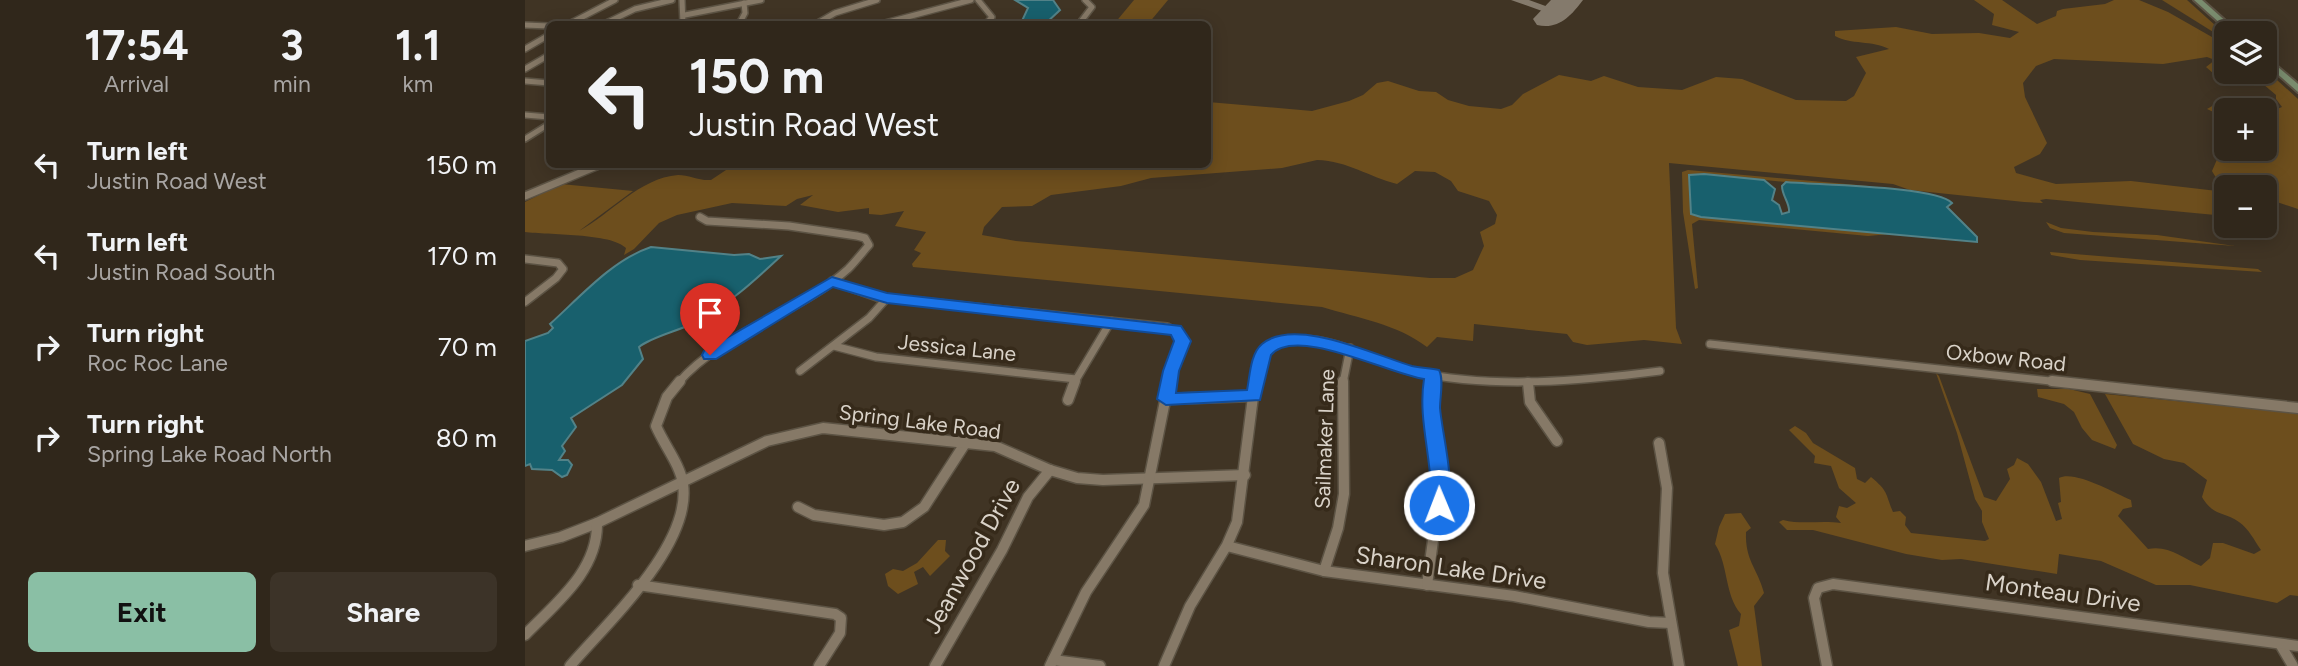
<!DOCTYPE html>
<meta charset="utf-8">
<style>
body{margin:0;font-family:Figtree,sans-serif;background:#3c3328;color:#f1f3f6;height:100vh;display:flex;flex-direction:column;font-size:26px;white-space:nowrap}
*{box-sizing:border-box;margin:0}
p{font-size:23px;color:#a8a5a3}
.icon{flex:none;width:38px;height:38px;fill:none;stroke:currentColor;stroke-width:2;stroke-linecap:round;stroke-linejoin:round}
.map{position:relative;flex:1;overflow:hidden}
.panel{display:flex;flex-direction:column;background:#30271b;width:525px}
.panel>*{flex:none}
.banner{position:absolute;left:21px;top:21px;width:665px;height:147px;border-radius:10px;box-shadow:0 4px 18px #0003,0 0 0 2px #4b443a;background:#30271b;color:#f1f3f6;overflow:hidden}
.fabs{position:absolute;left:1689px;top:21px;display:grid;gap:14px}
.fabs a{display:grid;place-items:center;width:63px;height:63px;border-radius:10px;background:#30271b;box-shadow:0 4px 18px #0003,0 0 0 2px #4b443a;font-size:35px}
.pin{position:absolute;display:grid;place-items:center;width:60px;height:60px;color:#fff;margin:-72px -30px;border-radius:50% 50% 50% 0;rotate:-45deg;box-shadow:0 0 7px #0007}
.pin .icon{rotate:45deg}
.me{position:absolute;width:77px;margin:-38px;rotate:359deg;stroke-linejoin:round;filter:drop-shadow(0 0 5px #0008)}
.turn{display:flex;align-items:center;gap:24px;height:147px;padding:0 28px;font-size:32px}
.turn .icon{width:91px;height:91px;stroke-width:2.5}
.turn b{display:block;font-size:49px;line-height:60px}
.eta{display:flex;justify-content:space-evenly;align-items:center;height:119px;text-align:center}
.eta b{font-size:42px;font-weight:700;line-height:49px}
.primary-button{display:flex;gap:14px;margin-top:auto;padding:14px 28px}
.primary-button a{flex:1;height:80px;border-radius:10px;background:#8abfa5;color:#111;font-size:28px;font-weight:700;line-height:80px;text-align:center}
.primary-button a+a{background:#3c3328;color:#f1f3f6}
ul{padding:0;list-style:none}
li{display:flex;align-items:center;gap:21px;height:91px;padding:0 28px}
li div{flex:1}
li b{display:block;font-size:26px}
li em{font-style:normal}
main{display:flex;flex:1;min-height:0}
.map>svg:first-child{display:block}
.green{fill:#6d4e1d;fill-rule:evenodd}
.water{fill:#18606d;stroke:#528288;stroke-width:2}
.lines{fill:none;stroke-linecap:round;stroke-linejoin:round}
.taxiway{fill:#847a6c;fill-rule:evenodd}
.runway{fill:#847a6c;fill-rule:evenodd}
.street-far2-casing{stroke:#5c5344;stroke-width:8}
.street-far1-casing{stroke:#5c5344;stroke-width:10}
.street-casing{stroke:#5c5344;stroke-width:13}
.secondary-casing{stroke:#5c5344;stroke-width:4}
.street-far2{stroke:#867967;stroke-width:5}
.street-far1{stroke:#867967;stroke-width:7}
.street{stroke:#867967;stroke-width:10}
.secondary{fill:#7a8c6e;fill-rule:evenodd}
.route{fill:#1a73e8;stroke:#114b97;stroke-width:2}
.labels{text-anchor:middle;stroke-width:7;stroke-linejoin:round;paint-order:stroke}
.street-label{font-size:21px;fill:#d9d2c8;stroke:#362a1a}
.near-street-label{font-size:24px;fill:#d9d2c8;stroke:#362a1a}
</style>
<main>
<section class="panel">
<div class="eta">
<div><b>17:54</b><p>Arrival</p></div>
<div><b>3</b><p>min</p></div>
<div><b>1.1</b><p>km</p></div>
</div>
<ul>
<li><svg class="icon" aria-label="left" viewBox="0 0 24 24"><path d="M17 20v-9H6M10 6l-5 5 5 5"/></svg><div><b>Turn left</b><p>Justin Road West</p></div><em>150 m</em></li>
<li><svg class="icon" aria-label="left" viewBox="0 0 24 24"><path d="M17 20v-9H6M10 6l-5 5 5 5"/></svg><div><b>Turn left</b><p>Justin Road South</p></div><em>170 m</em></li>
<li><svg class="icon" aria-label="right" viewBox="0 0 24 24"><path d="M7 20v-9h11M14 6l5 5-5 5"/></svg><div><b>Turn right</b><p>Roc Roc Lane</p></div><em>70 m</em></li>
<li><svg class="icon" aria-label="right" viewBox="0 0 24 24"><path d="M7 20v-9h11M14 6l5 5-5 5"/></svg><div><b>Turn right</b><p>Spring Lake Road North</p></div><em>80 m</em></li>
</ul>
<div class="primary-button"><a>Exit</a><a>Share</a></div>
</section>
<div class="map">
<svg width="1773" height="666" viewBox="0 0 1773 666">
<rect width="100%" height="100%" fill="#403424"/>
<!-- green -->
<g class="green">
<polygon points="609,0 643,0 623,24 589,24"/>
<path d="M1449 0H1477L1512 24 1531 16 1532 11 1538 9 1580 4 1589 0H1614L1643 12 1701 45V72H1740V69L1773 99V209L1740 198V187C1715 187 1699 194 1687 171L1700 141 1701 149H1740V110H1701V118L1682 109 1689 105 1752 109 1757 107 1751 99V95L1738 84 1715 77 1711 80 1712 84C1700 84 1690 75 1681 67L1690 60 1682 57 1638 64 1529 59 1511 66 1498 83 1500 97 1522 143 1515 154 1489 167 1491 173 1531 184 1606 181 1701 192V216L1521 199 1515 200 1518 203 1499 202 1385 190 1368 184 1144 163 1151 328 1157 344 1119 340 1062 345 1048 342 1042 334 949 324 948 341 912 337 902 347C872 324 833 318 797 307L388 267 387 264 396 253 389 250 401 232 370 226 379 211 356 215 344 214V208L313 212 275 205 288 195 272 199 261 206 207 203 152 215 134 223 109 249 99 255 101 248C87 233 22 235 0 232V202L36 184 108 191 54 231C86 214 114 178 153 175 164 175 174 181 186 180L204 168 266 170 294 164H682L683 102 787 111 824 101 838 95 852 83 863 81 894 91 911 92 923 100 944 106 976 109 987 105 998 94 1034 75 1066 81 1079 76 1113 87 1157 90 1191 77 1217 79 1271 100 1321 101 1329 96 1341 73 1331 57 1364 49C1347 40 1326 45 1310 36V31L1371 27 1407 34 1454 33 1485 38 1494 32 1467 25 1469 14ZM792 160C823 161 844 177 872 184L890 171 910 172 926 181 933 191 964 201 972 215 970 224 955 232 959 246 948 270 930 278H905L491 241 457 235 459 227 477 207 507 206 526 195 596 186 626 178 757 168Z"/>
<polygon points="1637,0 1662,0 1701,35 1701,40"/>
<polygon points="1163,170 1355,187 1271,183 1179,174 1164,175 1166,214 1176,217 1365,234 1343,236 1174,220 1167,224 1173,288 1170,289 1158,212 1157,172"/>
<polygon points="1521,222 1536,228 1568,232 1632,235 1710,246 1539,233 1525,228"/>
<polygon points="1525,252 1733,269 1737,272 1555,260 1526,255"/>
<path d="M1411 373 1414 376 1459 497 1471 501 1485 479 1482 469 1489 465 1492 458 1503 464 1516 482 1531 521 1537 519 1533 503 1536 502 1534 478C1550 470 1589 493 1606 500L1607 507 1598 509 1593 516 1623 549C1644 545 1657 558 1676 566L1685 558 1688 543H1698L1729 554 1736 550C1729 540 1724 529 1714 522 1698 511 1689 517 1677 497L1682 480 1659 463 1639 459 1608 444 1580 394 1773 413V596L1765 595 1752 603 1665 585H1631L1576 561 1534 554 1532 574 1436 559 1417 560 1381 554 1288 530H1262L1254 522 1258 520C1278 525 1295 520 1316 523L1311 517 1314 506 1322 508 1331 503 1314 488 1306 466 1289 463 1290 456 1264 430 1270 426 1281 433 1288 443 1330 468 1332 479 1340 483 1346 477C1364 492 1360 493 1368 512L1375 511 1381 517 1380 525 1386 533 1460 541 1464 539 1457 522V511L1450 499 1432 433Z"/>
<polygon points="1512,389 1544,389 1565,394 1592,445 1590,449 1567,440 1557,428 1549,412 1539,404 1513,397"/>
<path d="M1216 513 1226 528 1221 532C1220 561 1232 567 1239 593L1229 606 1237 666H1213L1204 630 1214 626 1216 614C1199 594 1204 566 1190 544L1194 527 1200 514Z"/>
<polygon points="413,540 421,540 420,551 425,556 405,576 398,567 389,572 393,584 373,594 363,586 360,574 368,569 378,571 392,563"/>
</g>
<!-- water -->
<g class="water">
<polygon points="490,0 528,0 535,10 520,24 498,24 496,23 503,8"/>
<path d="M1179 174 1239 180 1250 189 1247 200 1254 205 1257 214 1264 212C1265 203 1257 196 1257 186L1261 182C1291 185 1412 186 1427 203L1422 207 1452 237V242L1176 217 1166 214 1164 175Z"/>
<path d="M126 247 209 255 224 254 235 259 256 256C229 281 202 306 169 323 153 331 126 337 114 347L118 359 97 385 46 418 51 427 37 446 40 451 34 460H43L47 465 42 475 37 477 27 470 7 469 5 464 0 466V341L23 333 28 328 25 324C55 297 87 260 126 247Z"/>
</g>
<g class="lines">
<!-- taxiway -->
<polygon class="taxiway" points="986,0 1004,0 1037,12 1031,16"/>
<!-- runway -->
<path class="runway" d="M1026 0H1058C1046 16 1033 30 1012 25L1008 19Z"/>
<defs>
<g id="street-far2">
<polyline points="157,0 158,24"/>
<polyline points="453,0 467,17 461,24"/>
<polyline points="160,15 236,0"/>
<polyline points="44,24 90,0"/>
<polyline points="79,24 110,9 147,0"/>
<polyline points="214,24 220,13 219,3"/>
<polyline points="291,24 310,13 352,0"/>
<polyline points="356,24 446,0"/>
<polyline points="554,24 567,7 560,0"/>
<polyline points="0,25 24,26"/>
<polyline points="0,49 24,35"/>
<polyline points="0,69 24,55"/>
<polyline points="0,81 24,83"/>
<polyline points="0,115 24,117"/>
<polyline points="0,139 24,124"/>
<polyline points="70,166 75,164"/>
</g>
<g id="street-far1">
<polyline points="0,196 74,165"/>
<polyline points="0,259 33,263 38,269 31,278 0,302"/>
<polyline points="307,281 352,297 642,327 655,334 657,346 644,383"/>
<polyline points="1185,344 1543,383"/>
<polyline points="309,346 351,357 551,379"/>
<polyline points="275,371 344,318 362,298"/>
<polyline points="908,374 908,383"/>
<path d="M153 383C198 331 272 315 323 269 330 262 337 253 344 245L340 238 332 236 264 226 182 221 175 217"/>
<polyline points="549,383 586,321"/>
<path d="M730 383 741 349C788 321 844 362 890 372 967 389 1057 381 1135 371"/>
<polyline points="818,383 825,348"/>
</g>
<g id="street">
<polyline points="1527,381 1773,408"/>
<polyline points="1003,383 1005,402 1032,441"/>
<polyline points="641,399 729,396"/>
<polyline points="543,400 550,381"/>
<polyline points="1134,443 1142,488 1138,573 1154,666"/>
<polyline points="273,507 289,515 359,525 378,522 399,507 441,442"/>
<polyline points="0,546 36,537 72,523 242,441 298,428 470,446 525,470 552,478 578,480 720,475"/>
<polyline points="702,546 799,571 989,596 1124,622 1146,623"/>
<polyline points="799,571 813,528 819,494 818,381"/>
<polyline points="113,585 310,614 316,618 315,633 294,666"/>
<polyline points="902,585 915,488 908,430 908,381"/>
<path d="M0 635C31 603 73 571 72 523"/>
<polyline points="1755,644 1768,666"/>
<polyline points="528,660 575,666"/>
<path d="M45 666C82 623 167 545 158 484 155 464 139 445 131 426L142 397 155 381"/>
<polyline points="410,666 477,550 503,497 525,470"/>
<polyline points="525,666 561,592 619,505 644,381"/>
<polyline points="639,666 665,606 702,545 712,522 730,381"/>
<polyline points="1302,666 1289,598 1293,588 1308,584 1773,646"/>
</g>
<g id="secondary">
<polygon points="1669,0 1677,0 1714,33 1706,33"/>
<polygon points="1740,56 1773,84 1773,92 1740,63"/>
</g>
</defs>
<!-- street-far2 casing -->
<use href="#street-far2" class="street-far2-casing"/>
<!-- street-far1 casing -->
<use href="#street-far1" class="street-far1-casing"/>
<!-- street casing -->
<use href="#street" class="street-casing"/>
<!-- secondary casing -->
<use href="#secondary" class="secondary-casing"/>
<!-- street-far2 -->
<use href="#street-far2" class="street-far2"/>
<!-- street-far1 -->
<use href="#street-far1" class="street-far1"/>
<!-- street -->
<use href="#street" class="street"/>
<!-- secondary -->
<use href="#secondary" class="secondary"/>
</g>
<!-- route -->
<path class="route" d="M307 277 362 293 656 326 666 341 654 371 651 393 722 390C725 376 725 354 737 344 770 316 852 356 887 366 896 368 905 368 914 370 919 379 915 397 915 408 917 433 932 489 921 510L914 512 907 510C903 503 906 497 906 489 905 452 893 416 899 379 866 375 771 325 746 355L735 400 641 405 632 399 638 371 649 341 646 335 362 303 308 287 191 359H179L177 355 179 351Z"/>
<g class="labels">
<!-- street labels -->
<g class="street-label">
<text transform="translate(432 348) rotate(6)" y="7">Jessica Lane</text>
<text transform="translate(1481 358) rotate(6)" y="7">Oxbow Road</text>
<text transform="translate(395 422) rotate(7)" y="7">Spring Lake Road</text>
<text transform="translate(800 439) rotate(-88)" y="7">Sailmaker Lane</text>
</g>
<!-- near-street labels -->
<g class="near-street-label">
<text transform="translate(447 556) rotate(-61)" y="8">Jeanwood Drive</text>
<text transform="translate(926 568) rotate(8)" y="8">Sharon Lake Drive</text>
<text transform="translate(1538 593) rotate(8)" y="8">Monteau Drive</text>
</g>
</g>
</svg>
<div class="fabs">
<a><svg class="icon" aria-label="layers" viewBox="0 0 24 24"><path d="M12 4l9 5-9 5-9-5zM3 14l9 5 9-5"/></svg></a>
<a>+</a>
<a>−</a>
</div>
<div class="pin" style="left:185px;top:355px;background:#d93025"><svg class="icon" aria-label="arrive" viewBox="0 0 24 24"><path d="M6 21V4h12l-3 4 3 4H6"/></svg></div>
<svg class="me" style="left:914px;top:505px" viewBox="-20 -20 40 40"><circle r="17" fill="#1a73e8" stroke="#fff" stroke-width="3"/><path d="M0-11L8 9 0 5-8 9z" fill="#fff"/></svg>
<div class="banner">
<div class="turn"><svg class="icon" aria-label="left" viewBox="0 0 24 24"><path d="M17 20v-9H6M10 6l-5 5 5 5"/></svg><div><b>150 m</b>Justin Road West</div></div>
</div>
</div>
</main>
